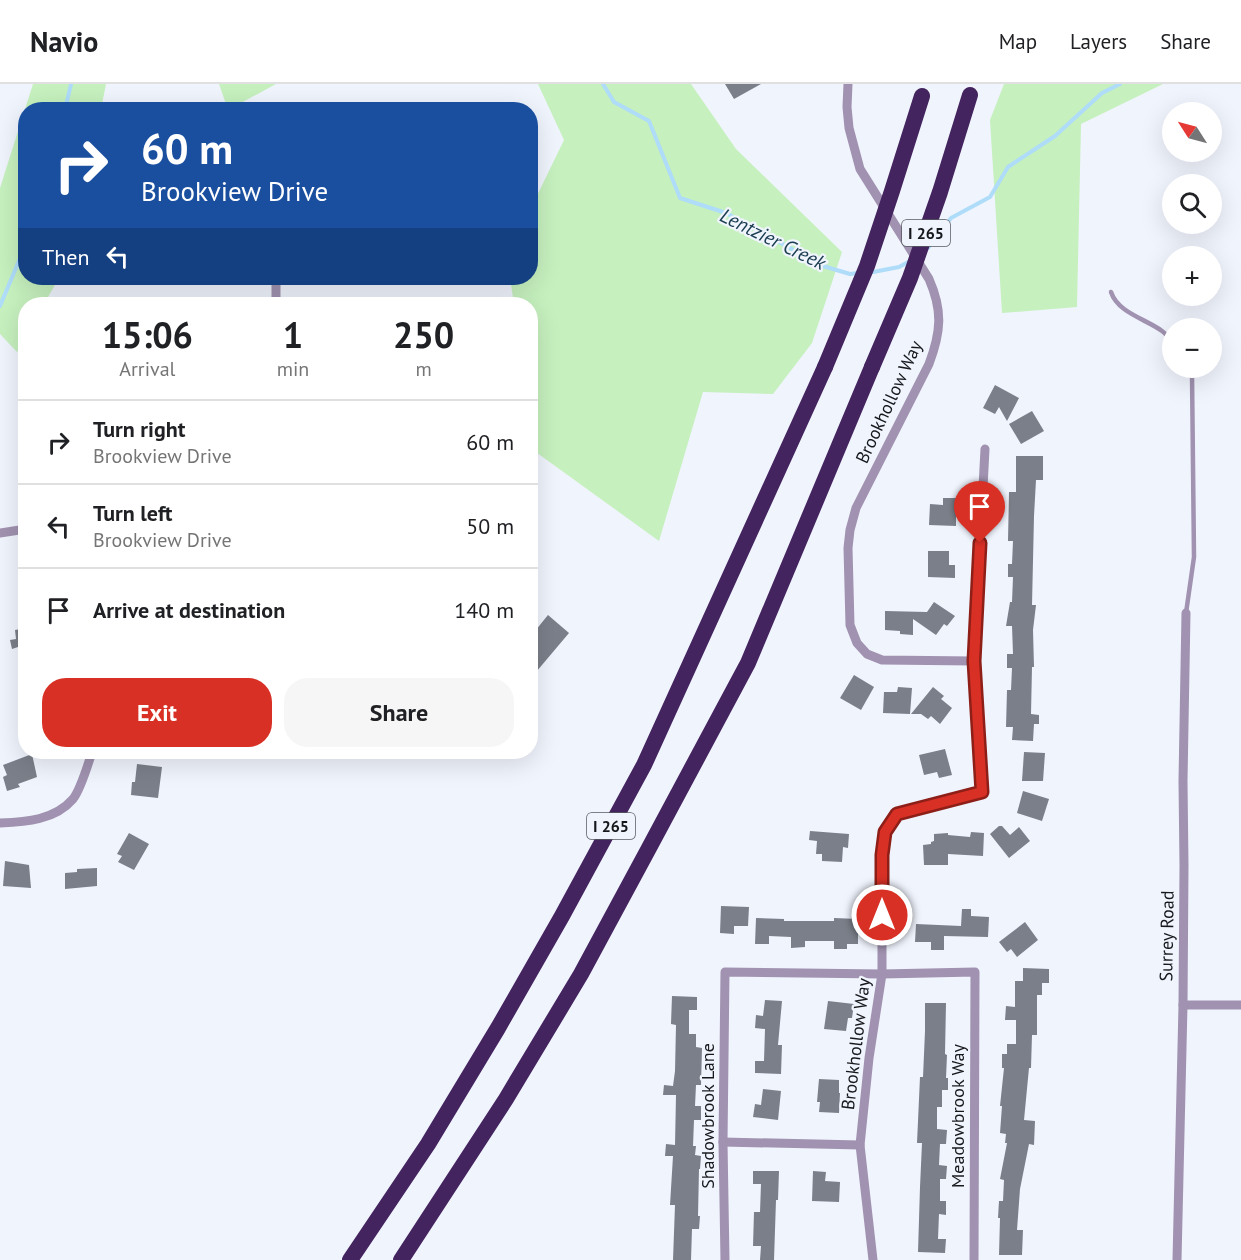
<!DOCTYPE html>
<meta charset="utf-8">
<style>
body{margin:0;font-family:"PT Sans",sans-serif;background:#f6f6f6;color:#202124;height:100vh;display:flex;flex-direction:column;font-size:22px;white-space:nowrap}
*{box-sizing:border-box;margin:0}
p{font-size:20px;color:#757577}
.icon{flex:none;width:33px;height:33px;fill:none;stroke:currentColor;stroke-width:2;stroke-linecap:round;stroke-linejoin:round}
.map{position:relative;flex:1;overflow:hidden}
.drawer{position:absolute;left:18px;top:213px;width:520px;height:462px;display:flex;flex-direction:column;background:#fff;border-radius:24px;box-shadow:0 6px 24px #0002}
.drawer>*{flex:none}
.top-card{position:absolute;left:18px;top:18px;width:520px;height:183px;border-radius:24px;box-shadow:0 6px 24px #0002;background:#1a4fa0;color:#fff;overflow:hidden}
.needle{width:39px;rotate:306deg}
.fabs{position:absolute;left:1162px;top:18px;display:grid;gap:12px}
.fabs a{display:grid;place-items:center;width:60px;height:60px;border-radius:50%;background:#fff;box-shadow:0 6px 24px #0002;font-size:30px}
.pin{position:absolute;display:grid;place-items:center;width:51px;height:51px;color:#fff;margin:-62px -26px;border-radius:50% 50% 50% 0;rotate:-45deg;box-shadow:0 0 6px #0007}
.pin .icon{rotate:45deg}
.me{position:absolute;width:66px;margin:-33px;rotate:0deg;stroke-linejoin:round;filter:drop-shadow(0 0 4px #0008)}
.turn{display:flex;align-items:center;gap:21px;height:126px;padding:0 24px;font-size:27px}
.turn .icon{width:78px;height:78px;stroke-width:2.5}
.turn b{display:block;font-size:42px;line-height:51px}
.then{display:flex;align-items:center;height:57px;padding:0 24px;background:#0003;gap:12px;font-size:22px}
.eta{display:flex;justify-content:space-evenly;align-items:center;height:102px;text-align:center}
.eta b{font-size:36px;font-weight:700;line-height:42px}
.action{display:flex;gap:12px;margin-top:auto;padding:12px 24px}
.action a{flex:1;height:69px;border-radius:24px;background:#d93025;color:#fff;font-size:24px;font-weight:700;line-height:69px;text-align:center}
.action a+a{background:#f6f6f6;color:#202124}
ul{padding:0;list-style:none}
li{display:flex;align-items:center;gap:18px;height:84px;padding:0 24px;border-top:2px solid #e0e0e0}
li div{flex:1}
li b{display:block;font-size:22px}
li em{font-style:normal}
header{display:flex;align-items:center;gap:36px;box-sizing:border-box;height:84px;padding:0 30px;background:#fff;border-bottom:2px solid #e0e0e0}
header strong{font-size:28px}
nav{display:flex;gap:33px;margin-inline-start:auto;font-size:21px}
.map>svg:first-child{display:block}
.green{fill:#c6f0be}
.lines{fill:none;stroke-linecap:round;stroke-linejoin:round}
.stream{stroke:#aedcf9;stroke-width:4}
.building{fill:#7a7f89}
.service{stroke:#a092b0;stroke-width:4.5}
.minor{stroke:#a092b0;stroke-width:9}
.motorway{stroke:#44245f;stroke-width:16}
.motorway-bridge{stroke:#44245f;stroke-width:16}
.route-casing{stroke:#8d1f18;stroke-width:15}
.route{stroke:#d93025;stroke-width:10}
.labels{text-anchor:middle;stroke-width:4.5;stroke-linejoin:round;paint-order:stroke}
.shield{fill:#f0f4fd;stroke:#575a60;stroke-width:1.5}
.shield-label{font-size:16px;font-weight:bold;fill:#16181c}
.street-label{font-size:18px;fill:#16181c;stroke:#f0f4fd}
.water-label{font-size:20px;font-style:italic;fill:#193c4f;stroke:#f0f4fd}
</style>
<header>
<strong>Navio</strong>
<nav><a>Map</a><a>Layers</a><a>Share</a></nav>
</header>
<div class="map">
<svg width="1241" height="1176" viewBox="0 0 1241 1176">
<rect width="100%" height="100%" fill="#f0f4fd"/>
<!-- green -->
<g class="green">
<polygon points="33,0 106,0 101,25 26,26 26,194 59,194 44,220 26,220 25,253 17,268 0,250 0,104"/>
<polygon points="219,0 276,0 228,26"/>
<polygon points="538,0 691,0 736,65 842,168 812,259 773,310 703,308 659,457 533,366 531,348 531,220 514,220 510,194 531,194 531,124 564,56"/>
<polygon points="1004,0 1163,0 1081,40 1077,223 1002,229 990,36"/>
</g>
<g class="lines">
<!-- stream -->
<g class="stream">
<polyline points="603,0 614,18 649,37 680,114 726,129 823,182 850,190 858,189"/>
<polyline points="65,26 71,0"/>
<polyline points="928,164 951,134 990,113 1008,83 1055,52 1102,9 1120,0"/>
<polyline points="868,189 899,183 910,177"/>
<polyline points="0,222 26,160"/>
</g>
</g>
<!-- building -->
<g class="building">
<polygon points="725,0 761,0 734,15"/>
<polygon points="995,301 1019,314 1007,337 999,323 995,330 983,324"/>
<polygon points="1032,327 1044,347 1021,360 1009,340"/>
<polygon points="1016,372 1043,372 1043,396 1036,396 1034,432 1032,521 1036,521 1033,546 1034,583 1032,583 1031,630 1039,631 1039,640 1034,640 1033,657 1012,656 1013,643 1006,643 1007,606 1011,606 1012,584 1007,584 1007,570 1013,570 1012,542 1006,542 1010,518 1012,518 1013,493 1008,493 1008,480 1012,480 1013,457 1008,457 1009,408 1016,408"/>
<polygon points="943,414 956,414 956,442 929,441 930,420 943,421"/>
<polygon points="928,467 949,467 949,481 955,481 955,494 928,493"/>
<polygon points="934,518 955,532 947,542 944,540 936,551 913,535 913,551 900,550 900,547 885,546 885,527 927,528"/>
<polygon points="548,531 569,549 531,594 531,552"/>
<polygon points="26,544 26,577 21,578 18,563 12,565 10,556 16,555 15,546"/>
<polygon points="854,591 874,603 861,626 840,614"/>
<polygon points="898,603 912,604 910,630 883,629 884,608 897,608"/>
<polygon points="933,603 944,612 941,615 952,624 940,640 931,632 928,635 921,630 911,630"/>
<polygon points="945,665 952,691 939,694 937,688 924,691 919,671"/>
<polygon points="1024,668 1045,669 1043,697 1022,697"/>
<polygon points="32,670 37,693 18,700 20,703 7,707 3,693 7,691 3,681"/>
<polygon points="137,680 162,683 158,714 131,711 132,698 135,698"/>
<polygon points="1023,707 1049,715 1042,737 1017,729"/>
<polygon points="999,742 1002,742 1010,751 1019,743 1030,757 1009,774 990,750"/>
<polygon points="810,747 849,750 848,764 843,763 842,778 822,777 822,770 816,770 817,757 809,756"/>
<polygon points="971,748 984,749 983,772 948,770 948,781 924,781 923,761 931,760 931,758 934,757 934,750 948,749 948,751 970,753"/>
<polygon points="129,749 149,760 134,786 118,778 122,772 117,770"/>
<polygon points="5,777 29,781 31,804 3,802"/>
<polygon points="97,784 97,802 65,805 65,789 77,788 77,785"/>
<polygon points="721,822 749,823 748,842 734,842 734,850 720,849"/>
<polygon points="962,825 971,825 971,832 989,833 988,853 944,852 944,866 931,866 931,858 915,858 916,840 961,842"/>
<polygon points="756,834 784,835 784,837 834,837 834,834 858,835 858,860 847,860 847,865 834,865 834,857 805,857 805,863 791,864 791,853 769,852 769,860 755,860"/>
<polygon points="1025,838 1038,856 1017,873 1011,865 1007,868 999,858"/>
<polygon points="1023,884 1049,885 1049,899 1042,899 1042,911 1037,911 1037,951 1032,951 1031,984 1029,984 1024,1036 1035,1037 1034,1061 1029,1060 1020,1105 1017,1146 1023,1146 1022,1171 999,1171 1000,1134 998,1134 999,1117 1003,1117 1004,1096 1000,1095 1007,1059 1005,1059 1006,1050 1000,1049 1002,1022 1000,1022 1004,984 1002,984 1002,970 1007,970 1007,960 1016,960 1016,936 1005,936 1006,922 1015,923 1015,897 1023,897"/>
<polygon points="672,912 697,913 697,926 689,926 689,950 696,950 696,963 702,964 701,1001 696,1001 695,1022 701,1022 701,1036 694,1036 693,1062 696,1062 695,1071 701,1072 700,1085 699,1085 698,1132 700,1132 699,1145 692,1145 691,1176 673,1176 675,1121 670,1121 673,1072 665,1072 666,1060 675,1061 676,1011 663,1011 664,1001 673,1002 675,987 676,941 671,940"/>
<polygon points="765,916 782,917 778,961 782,961 781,990 755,989 755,977 764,977 765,945 755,944 756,931 763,932"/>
<polygon points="828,917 854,920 852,934 848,934 846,947 824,945"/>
<polygon points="925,919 946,919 945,970 947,971 946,994 948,994 948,1006 942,1006 942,1023 937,1023 937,1045 947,1046 946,1060 940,1060 939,1081 947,1082 946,1095 940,1095 940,1117 946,1117 946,1131 939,1130 938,1155 946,1155 945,1169 918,1168 920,1103 922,1059 917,1059 920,993 923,993 925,947"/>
<polygon points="819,995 839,996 839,1009 840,1009 839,1029 819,1028 820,1018 817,1018"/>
<polygon points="763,1005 781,1007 778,1036 753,1033 755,1020 761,1021"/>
<polygon points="753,1087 779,1087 778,1116 776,1116 774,1176 760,1176 761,1162 753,1162 754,1128 760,1128 761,1100 753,1100"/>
<polygon points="813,1087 826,1088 825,1097 840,1098 839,1118 812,1117"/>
</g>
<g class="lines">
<!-- service -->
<g class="service">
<path d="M1111 208C1118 229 1146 235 1162 247 1166 250 1169 254 1173 258"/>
<polyline points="1186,529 1194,473 1192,290 1190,284"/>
</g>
<!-- minor -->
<g class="minor">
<path d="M848 0 847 23 849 44 860 85 929 195C943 227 941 248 929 280L856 424 850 446 848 464 850 541 857 559 867 570 882 576 974 577"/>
<polyline points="276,220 276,200 278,194"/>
<polyline points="0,449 26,445"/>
<path d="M0 739C26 738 55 736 73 715 81 705 88 680 92 668"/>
<polyline points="1183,921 1241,921"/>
<polyline points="723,1058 860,1061"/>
<polyline points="725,1176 723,1058 725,888 882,890 975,888 974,1176"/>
<polyline points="873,1176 860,1061 869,974 882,890 882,771 885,748 897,730 982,708 974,577 985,365"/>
<polyline points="1177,1176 1183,921 1184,782 1183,697 1186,529"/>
</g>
<!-- motorway -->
<g class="motorway">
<polyline points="350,1176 428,1060 498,944 562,832 644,681 825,283"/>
<polyline points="401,1176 506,1015 581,890 649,764 748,579 872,283"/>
</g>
<!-- motorway-bridge -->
<g class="motorway-bridge">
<polyline points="825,283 867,182 892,107 922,12"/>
<polyline points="872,283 910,194 940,108 970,11"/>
</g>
</g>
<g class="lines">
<defs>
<polyline id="route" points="882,831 882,771 885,748 897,730 982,708 974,577 980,459"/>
</defs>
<!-- route casing -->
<use href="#route" class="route-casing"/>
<!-- route -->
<use href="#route" class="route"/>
</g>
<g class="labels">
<!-- shield labels -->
<g class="shield">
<rect x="902" y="136" width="48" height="26" rx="4.5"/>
<rect x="587" y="729" width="48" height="26" rx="4.5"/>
</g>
<g class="shield-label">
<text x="926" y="155">I 265</text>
<text x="611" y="748">I 265</text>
</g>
<!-- street labels -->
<g class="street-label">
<text transform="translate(889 318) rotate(-65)" y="6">Brookhollow Way</text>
<text transform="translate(1167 852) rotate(-89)" y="6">Surrey Road</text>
<text transform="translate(856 960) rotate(-83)" y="6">Brookhollow Way</text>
<text transform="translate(708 1032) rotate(-90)" y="6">Shadowbrook Lane</text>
<text transform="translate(958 1032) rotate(-90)" y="6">Meadowbrook Way</text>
</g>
<!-- water labels -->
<g class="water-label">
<text transform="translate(773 155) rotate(26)" y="7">Lentzier Creek</text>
</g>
</g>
</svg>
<div class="fabs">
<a><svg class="needle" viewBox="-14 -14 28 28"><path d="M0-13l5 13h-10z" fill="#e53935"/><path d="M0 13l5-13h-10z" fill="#757577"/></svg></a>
<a><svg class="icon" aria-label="search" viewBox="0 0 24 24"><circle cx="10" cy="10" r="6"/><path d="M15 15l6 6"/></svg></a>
<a>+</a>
<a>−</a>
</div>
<div class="pin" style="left:980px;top:459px;background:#d93025"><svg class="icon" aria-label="arrive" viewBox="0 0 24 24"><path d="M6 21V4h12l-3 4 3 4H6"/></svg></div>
<svg class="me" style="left:882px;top:831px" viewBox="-20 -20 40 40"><circle r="17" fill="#d93025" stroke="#fff" stroke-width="3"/><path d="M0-11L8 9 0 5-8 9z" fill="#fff"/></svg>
<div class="top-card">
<div class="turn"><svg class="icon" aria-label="right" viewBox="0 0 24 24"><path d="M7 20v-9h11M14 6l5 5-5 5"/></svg><div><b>60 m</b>Brookview Drive</div></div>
<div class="then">Then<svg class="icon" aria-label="left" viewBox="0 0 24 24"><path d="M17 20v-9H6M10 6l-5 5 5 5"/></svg></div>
</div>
<section class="drawer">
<div class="eta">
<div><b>15:06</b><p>Arrival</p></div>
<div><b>1</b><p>min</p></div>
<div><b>250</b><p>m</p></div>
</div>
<ul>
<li><svg class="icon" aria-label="right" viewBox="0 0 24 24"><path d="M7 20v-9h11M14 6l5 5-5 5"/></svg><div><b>Turn right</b><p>Brookview Drive</p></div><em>60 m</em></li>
<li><svg class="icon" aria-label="left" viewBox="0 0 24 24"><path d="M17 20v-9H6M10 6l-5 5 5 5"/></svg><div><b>Turn left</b><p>Brookview Drive</p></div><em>50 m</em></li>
<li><svg class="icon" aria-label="arrive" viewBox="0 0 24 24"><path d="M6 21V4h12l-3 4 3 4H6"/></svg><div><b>Arrive at destination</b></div><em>140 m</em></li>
</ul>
<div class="action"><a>Exit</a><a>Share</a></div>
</section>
</div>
